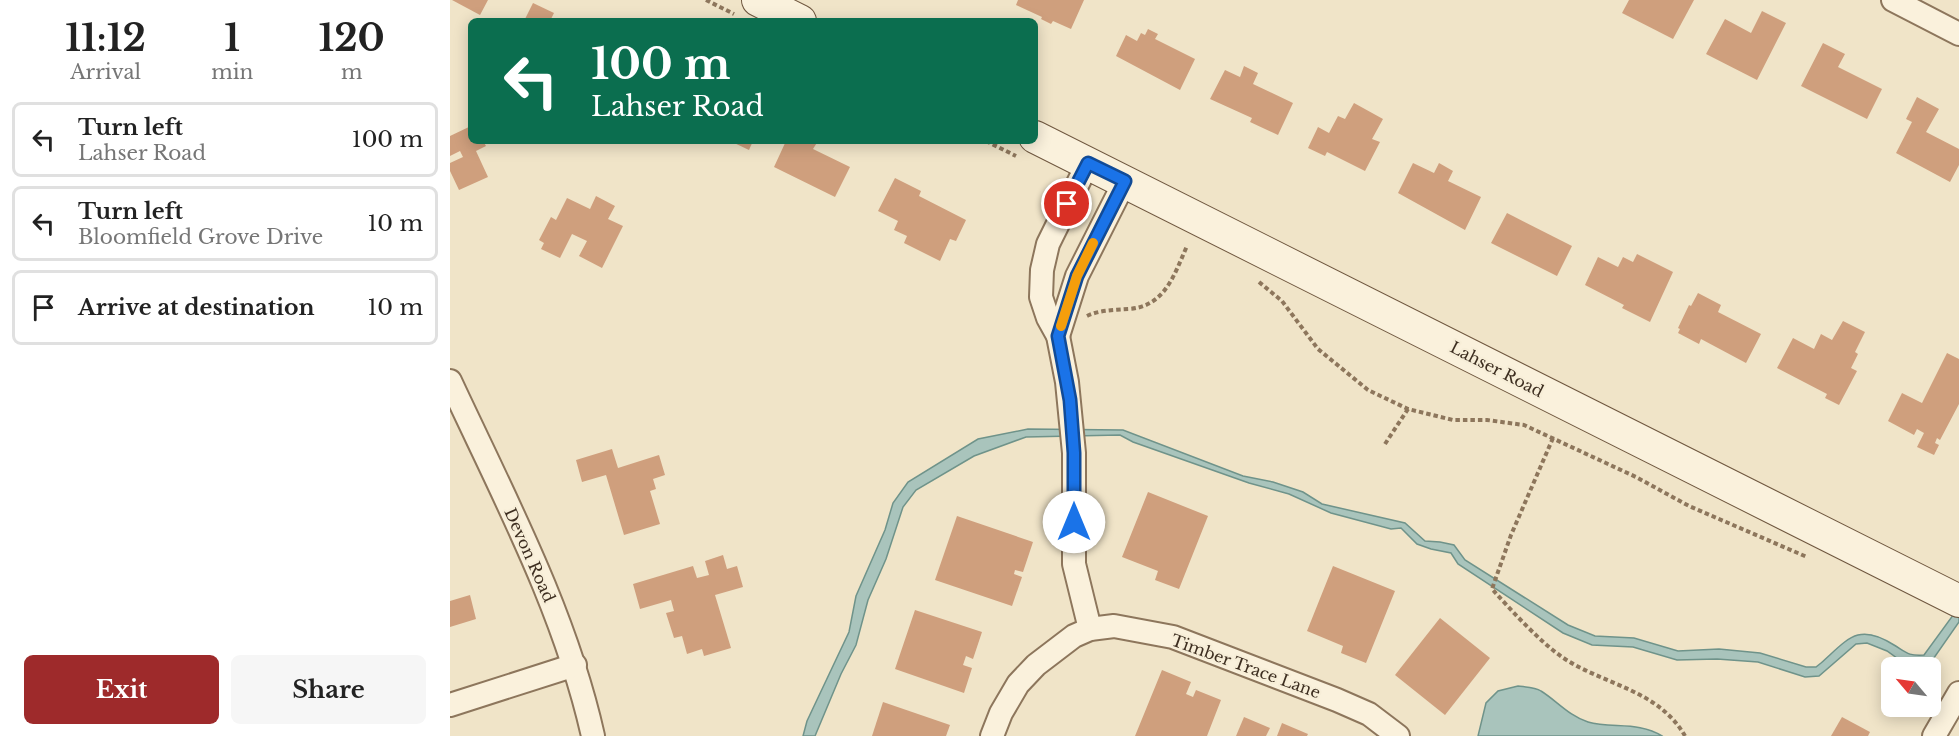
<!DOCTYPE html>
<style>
body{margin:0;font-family:"Libre Baskerville",serif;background:#f6f6f6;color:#222;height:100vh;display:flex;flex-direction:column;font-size:22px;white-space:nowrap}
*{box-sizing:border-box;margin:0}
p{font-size:20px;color:#767676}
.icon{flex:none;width:33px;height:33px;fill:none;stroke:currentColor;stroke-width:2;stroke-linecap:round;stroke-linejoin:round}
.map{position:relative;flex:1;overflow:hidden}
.drawer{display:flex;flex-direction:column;background:#fff;width:450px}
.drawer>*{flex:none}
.hud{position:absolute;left:18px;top:18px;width:570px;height:126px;border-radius:9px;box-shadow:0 3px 15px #0003;background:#0b6e4f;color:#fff;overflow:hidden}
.needle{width:39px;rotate:299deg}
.controls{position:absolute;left:1431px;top:657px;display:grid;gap:12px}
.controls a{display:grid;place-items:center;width:60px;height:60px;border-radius:9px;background:#fff;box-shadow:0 3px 15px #0003;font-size:30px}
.pin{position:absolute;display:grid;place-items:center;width:51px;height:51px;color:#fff;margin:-26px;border:3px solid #fff;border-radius:50%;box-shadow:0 2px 6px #0007}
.me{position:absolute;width:66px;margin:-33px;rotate:0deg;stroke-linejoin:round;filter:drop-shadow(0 0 4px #0008)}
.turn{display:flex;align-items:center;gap:21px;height:126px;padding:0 24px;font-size:27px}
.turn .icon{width:78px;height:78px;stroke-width:2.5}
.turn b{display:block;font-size:42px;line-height:51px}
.eta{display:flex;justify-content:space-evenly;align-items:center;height:102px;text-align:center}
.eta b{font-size:36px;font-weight:700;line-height:42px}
.button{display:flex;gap:12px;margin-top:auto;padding:12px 24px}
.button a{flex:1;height:69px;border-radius:9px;background:#9e2a2b;color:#fff;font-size:24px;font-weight:700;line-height:69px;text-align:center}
.button a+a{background:#f6f6f6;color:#222}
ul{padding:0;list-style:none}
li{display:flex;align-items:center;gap:18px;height:75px;margin:0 12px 9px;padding:0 12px;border:3px solid #e0e0e0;border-radius:9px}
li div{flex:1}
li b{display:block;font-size:22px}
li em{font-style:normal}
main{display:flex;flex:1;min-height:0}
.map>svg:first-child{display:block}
.water{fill:#a9c4bc;stroke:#6f938a;stroke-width:1.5}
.building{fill:#cf9f7d}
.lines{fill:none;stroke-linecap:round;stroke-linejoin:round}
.street-casing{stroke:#8d765c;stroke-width:26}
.secondary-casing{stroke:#6f573f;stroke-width:34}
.path{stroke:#8d765c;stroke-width:4;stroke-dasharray:4.5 3;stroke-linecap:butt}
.street{stroke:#faf1dc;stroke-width:22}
.secondary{stroke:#faf1dc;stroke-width:32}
.route-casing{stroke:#114b97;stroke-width:15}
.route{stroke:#1a73e8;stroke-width:10}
.slow{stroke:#f59e0b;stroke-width:10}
.labels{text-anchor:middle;stroke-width:4.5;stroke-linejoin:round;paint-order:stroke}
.street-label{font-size:16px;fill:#3d2e20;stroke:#f7eed8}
</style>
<main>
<section class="drawer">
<div class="eta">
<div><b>11:12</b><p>Arrival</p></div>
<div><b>1</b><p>min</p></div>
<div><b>120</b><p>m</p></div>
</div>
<ul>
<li><svg class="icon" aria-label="left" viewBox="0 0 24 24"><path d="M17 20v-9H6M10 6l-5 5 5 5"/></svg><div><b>Turn left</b><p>Lahser Road</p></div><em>100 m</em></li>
<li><svg class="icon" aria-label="left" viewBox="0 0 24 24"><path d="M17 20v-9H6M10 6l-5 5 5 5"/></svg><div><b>Turn left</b><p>Bloomfield Grove Drive</p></div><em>10 m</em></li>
<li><svg class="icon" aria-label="arrive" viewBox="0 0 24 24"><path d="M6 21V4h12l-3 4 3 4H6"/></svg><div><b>Arrive at destination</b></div><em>10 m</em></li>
</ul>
<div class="button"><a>Exit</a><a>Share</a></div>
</section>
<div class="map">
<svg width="1509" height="736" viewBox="0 0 1509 736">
<rect width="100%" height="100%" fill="#f0e4c8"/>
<!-- water -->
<g class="water">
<path d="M578 429 673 430 793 476 823 482 853 492 872 504 955 523 975 541 990 542 1004 545 1015 560 1118 625 1145 636 1184 638 1228 651 1269 649 1310 653 1356 667H1366L1371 663C1398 639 1408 622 1444 645 1457 653 1458 656 1474 655L1509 607V622L1479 665 1458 666 1437 651 1417 643 1406 644 1369 676 1355 677 1308 662 1267 659 1227 660 1183 647 1142 645 1113 633 1008 564 1001 553 981 549 967 544 951 528 941 529 881 513 839 494 799 483 683 442 670 435 576 437 524 456 466 490 453 507 436 559 418 600 406 645 391 674 365 736H353L357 721 399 632 406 596 435 530 443 503 458 482 528 439Z"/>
<path d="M1068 686C1075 687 1085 687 1091 691 1107 701 1119 716 1138 722 1161 729 1189 721 1212 736H1028L1036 703 1048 691Z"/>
</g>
<!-- building -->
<g class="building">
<polygon points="2,0 38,0 30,15"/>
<polygon points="568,0 634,0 621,29 603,21 601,24 591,19 592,17 566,5"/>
<polygon points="1179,0 1244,0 1223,39 1172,13"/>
<polygon points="83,3 104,13 100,21 74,21"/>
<polygon points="1312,11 1336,23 1307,80 1256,54 1275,19 1301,33"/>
<polygon points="698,29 708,34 705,39 745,59 730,90 666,56 676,35 687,41 691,33 695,35"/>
<polygon points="1373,43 1395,54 1388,67 1432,89 1417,119 1351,86"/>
<polygon points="794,66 808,73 803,84 843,103 828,135 800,122 802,118 760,99 775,70 790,77"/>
<polygon points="1467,97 1489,109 1476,132 1509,149 1509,165 1500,182 1446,153 1462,122 1456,119"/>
<polygon points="904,103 933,119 922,139 930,142 915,171 877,152 875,156 858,148 868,127 879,133 888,116 895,119"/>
<polygon points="21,126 21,141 33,141 36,146 26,151 38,177 9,190 0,171 0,163 13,157 10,151 0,156 0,136"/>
<polygon points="280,141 303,141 299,150"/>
<polygon points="336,141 368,141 363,149 400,167 385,197 324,167"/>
<polygon points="963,163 984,173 989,163 1003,171 998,181 1031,197 1015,230 948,193"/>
<polygon points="445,178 471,191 469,196 516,220 506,241 500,239 490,261 454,243 457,236 444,230 448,221 428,211"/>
<polygon points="146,196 165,206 158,219 173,226 152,268 129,256 137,241 122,234 110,258 91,249 94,243 89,240 101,217 106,220 117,198 140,209"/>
<polygon points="1057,213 1122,246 1107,276 1041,243"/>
<polygon points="1187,254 1223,272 1200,322 1172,308 1174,305 1135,285 1148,257 1168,267 1173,257 1183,262"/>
<polygon points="1248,293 1271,305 1268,312 1311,334 1296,363 1251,339 1249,344 1228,333 1230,329 1228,328 1239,305 1241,306"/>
<polygon points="1393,321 1415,332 1405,352 1408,354 1401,368 1407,371 1389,405 1375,398 1377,394 1327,368 1343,338 1364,349 1371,334 1382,340"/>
<polygon points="1497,353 1509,359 1509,404 1490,440 1487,438 1485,443 1489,445 1484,455 1467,447 1474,433 1467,429 1464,435 1438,421 1452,393 1472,403"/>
<polygon points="162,449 168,468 209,455 215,475 203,479 206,489 200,491 210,524 174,535 156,475 132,482 126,460"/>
<polygon points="698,492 758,516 729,589 705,580 708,571 672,557"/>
<polygon points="507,516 583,542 573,572 565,570 564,574 572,577 562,606 485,580"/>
<polygon points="273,555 277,569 287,566 293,587 265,595 281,648 254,656 252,649 237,654 232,636 224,638 216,613 224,611 221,600 190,609 183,584 243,566 247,578 259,575 255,561"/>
<polygon points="883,566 945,591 916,663 891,653 893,646 857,631"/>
<polygon points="20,595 26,619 0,627 0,601"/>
<polygon points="465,610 532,632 523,659 516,656 513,665 522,668 514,693 445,669"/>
<polygon points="990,618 1040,658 995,715 945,675"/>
<polygon points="712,670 741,682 736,694 743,697 746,690 771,700 757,736 685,736"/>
<polygon points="433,702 500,725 496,736 422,736"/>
<polygon points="794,717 820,728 816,736 786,736"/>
<polygon points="1392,717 1420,732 1418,736 1381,736"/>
<polygon points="832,723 858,734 857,736 827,736"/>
</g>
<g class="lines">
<defs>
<g id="street">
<polyline points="1443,0 1509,34"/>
<polyline points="638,163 598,244 592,270 591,297 598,318 608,336 617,382 624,453 624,564 640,629"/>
<polyline points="608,336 627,276 675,181"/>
<path d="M0 381C54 497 115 611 143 736"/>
<polyline points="0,705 125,665"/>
<polyline points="542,736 551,713 568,684 586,665 624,636 640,629 664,626 723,637 887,700 919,714 948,736"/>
<polyline points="1484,736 1509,693"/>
</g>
<g id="secondary">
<polyline points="308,0 350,21"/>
<polyline points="585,137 1509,601"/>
</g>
</defs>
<!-- street casing -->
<use href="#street" class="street-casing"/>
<!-- secondary casing -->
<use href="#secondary" class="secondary-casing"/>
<!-- path -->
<g class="path">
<polyline points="256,0 284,14"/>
<polyline points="536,141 566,156"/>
<polyline points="809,282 832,301 868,349 918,390 958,409 1003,420 1037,420 1074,425 1186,477 1239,506 1357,557"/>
<path d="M637 316C649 310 664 310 678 309 715 307 724 275 737 246"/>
<path d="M1103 438 1061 535 1042 589C1062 611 1088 640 1112 657 1153 685 1208 689 1235 736"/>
<polyline points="935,444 958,409"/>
</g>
<!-- street -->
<use href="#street" class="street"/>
<!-- secondary -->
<use href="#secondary" class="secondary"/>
</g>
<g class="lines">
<defs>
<polyline id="route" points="617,204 638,163 675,181 627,276 608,336 620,400 624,453 624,522"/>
</defs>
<!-- route casing -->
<use href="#route" class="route-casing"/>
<!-- route -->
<use href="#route" class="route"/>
<!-- slow -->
<polyline class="slow" points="611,326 627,276 643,243"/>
</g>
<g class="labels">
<!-- street labels -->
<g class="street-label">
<text transform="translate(1047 369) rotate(27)" y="6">Lahser Road</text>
<text transform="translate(80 555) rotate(66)" y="6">Devon Road</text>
<text transform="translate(796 666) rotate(20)" y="6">Timber Trace Lane</text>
</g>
</g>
</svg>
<div class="controls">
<a><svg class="needle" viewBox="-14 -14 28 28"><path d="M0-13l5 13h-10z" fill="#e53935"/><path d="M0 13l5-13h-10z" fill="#767676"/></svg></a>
</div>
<div class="pin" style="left:617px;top:204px;background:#d93025"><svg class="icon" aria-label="arrive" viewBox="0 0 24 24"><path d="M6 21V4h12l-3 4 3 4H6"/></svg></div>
<svg class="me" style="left:624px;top:522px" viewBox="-20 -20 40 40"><circle r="19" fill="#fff"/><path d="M0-13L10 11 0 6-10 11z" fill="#1a73e8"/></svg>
<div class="hud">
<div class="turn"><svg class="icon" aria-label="left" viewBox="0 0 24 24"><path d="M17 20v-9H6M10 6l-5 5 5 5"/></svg><div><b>100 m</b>Lahser Road</div></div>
</div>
</div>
</main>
